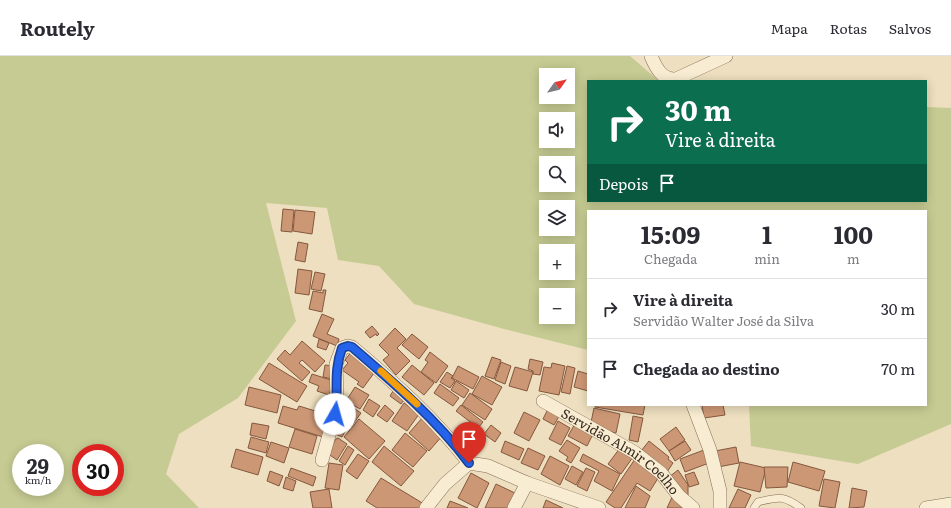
<!DOCTYPE html>
<html lang="pt">
<meta charset="utf-8">
<style>
body{margin:0;font-family:Literata,serif;background:#f2f2f3;color:#2b2b33;height:100vh;display:flex;flex-direction:column;font-size:15px;white-space:nowrap}
*{box-sizing:border-box;margin:0}
p{font-size:13px;color:#7c7c81}
.icon{flex:none;width:22px;height:22px;fill:none;stroke:currentColor;stroke-width:2;stroke-linecap:round;stroke-linejoin:round}
.map{position:relative;flex:1;overflow:hidden}
.panel{position:absolute;left:587px;top:154px;width:340px;height:196px;display:flex;flex-direction:column;background:#fff;border-radius:0px;box-shadow:0 2px 10px #0003}
.panel>*{flex:none}
.top-card{position:absolute;left:587px;top:24px;width:340px;height:122px;border-radius:0px;box-shadow:0 2px 10px #0003;background:#0b6e4f;color:#fff;overflow:hidden}
.needle{width:26px;rotate:56deg}
.tools{position:absolute;left:539px;top:12px;display:grid;gap:8px}
.tools a{display:grid;place-items:center;width:36px;height:36px;border-radius:0px;background:#fff;box-shadow:0 2px 10px #0003;font-size:20px}
.speed{position:absolute;left:12px;top:388px;display:flex;gap:8px;font-size:20px;font-weight:700;text-align:center}
.speed>*{display:grid;place-content:center;width:52px;height:52px;border-radius:50%;background:#fff;box-shadow:0 2px 10px #0003;line-height:1}
.speed small{font-size:10px;font-weight:400}
.speed .limit{border:6px solid #d22;background:#fff;color:#111}
.pin{position:absolute;display:grid;place-items:center;width:34px;height:34px;color:#fff;margin:-41px -17px;border-radius:50% 50% 50% 0;rotate:-45deg;box-shadow:0 0 4px #0007}
.pin .icon{rotate:45deg}
.me{position:absolute;width:44px;margin:-22px;rotate:7deg;stroke-linejoin:round;filter:drop-shadow(0 0 3px #0008)}
.turn{display:flex;align-items:center;gap:14px;height:84px;padding:0 12px;font-size:18px}
.turn .icon{width:52px;height:52px;stroke-width:2.5}
.turn b{display:block;font-size:28px;line-height:34px}
.then{display:flex;align-items:center;height:38px;padding:0 12px;background:#0003;gap:8px;font-size:15px}
.eta{display:flex;justify-content:space-evenly;align-items:center;height:68px;text-align:center}
.eta b{font-size:24px;font-weight:700;line-height:28px}
ul{padding:0;list-style:none}
li{display:flex;align-items:center;gap:12px;height:60px;padding:0 12px;border-top:1px solid #e1e1e2}
li div{flex:1}
li b{display:block;font-size:15px}
li em{font-style:normal}
header{display:flex;align-items:center;gap:24px;box-sizing:border-box;height:56px;padding:0 20px;background:#fff;border-bottom:1px solid #e1e1e2}
header strong{font-size:19px}
nav{display:flex;gap:22px;margin-inline-start:auto;font-size:14px}
.map>svg:first-child{display:block}
.green{fill:#c6cb93;fill-rule:evenodd}
.building{fill:#cc9775;stroke:#85583e}
.lines{fill:none;stroke-linecap:round;stroke-linejoin:round}
.lane-casing{stroke:#866f58;stroke-width:8}
.street-casing{stroke:#866f58;stroke-width:14}
.lane{stroke:#f8ecd2;stroke-width:7}
.street{stroke:#f8ecd2;stroke-width:13}
.route-casing{stroke:#184099;stroke-width:10}
.route{stroke:#2563eb;stroke-width:7}
.slow{stroke:#f59e0b;stroke-width:7}
.labels{text-anchor:middle;stroke-width:4;stroke-linejoin:round;paint-order:stroke}
.street-label{font-size:13px;fill:#35281c;stroke:#f5e9ce}
</style>
<header>
<strong>Routely</strong>
<nav><a>Mapa</a><a>Rotas</a><a>Salvos</a></nav>
</header>
<div class="map">
<svg width="951" height="452" viewBox="0 0 951 452">
<rect width="100%" height="100%" fill="#eddfbf"/>
<!-- green -->
<path class="green" d="M0 0H630L659 25H588V145H926V51L951 52V368L858 408 751 390 749 349H926V155H588V294L504 273 414 248 379 210 338 204 327 152 266 147 296 265 238 342 179 378 166 418 199 452H0ZM546 19H568V41H546ZM546 63H568V85H546ZM546 107H568V129H546ZM546 151H568V173H546ZM546 195H568V217H546ZM546 239H568V261H546ZM21 397H55V431H21ZM81 397H115V431H81Z"/>
<!-- building -->
<g class="building">
<polygon points="283,153 294,154 292,176 281,175"/>
<polygon points="295,154 315,156 312,178 293,175"/>
<polygon points="298,186 308,188 305,206 295,204"/>
<polygon points="298,213 312,215 309,239 295,237"/>
<polygon points="315,216 325,218 321,235 311,233"/>
<polygon points="323,234 326,234 322,256 309,253 313,235 323,237"/>
<polygon points="322,258 334,263 327,278 339,283 337,290 313,280"/>
<polygon points="372,270 379,278 377,280 376,278 370,282 365,276"/>
<polygon points="395,272 406,283 397,292 410,305 396,319 383,304 389,299 379,289"/>
<polygon points="412,278 428,291 419,303 402,289"/>
<polygon points="319,283 329,287 326,294 317,291"/>
<polygon points="302,285 325,305 315,316 302,304 299,307 310,316 302,325 277,303 285,294 290,299"/>
<polygon points="352,295 377,313 363,332 357,328 359,326 342,314 348,307 345,304"/>
<polygon points="430,296 448,310 436,327 421,316 428,306 425,304"/>
<polygon points="492,301 501,304 494,323 485,320"/>
<polygon points="530,303 543,306 540,319 533,318 533,315 528,313"/>
<polygon points="501,306 511,310 505,328 495,324"/>
<polygon points="269,307 307,330 297,346 259,323"/>
<polygon points="552,307 565,310 559,339 539,335 544,311 551,312"/>
<polygon points="325,309 334,310 332,323 323,321"/>
<polygon points="412,309 434,327 424,339 402,321"/>
<polygon points="458,310 479,321 473,333 452,322"/>
<polygon points="567,310 575,312 570,338 561,336"/>
<polygon points="515,311 533,316 527,335 509,330"/>
<polygon points="578,315 588,318 588,335 574,331"/>
<polygon points="447,316 453,320 451,322 455,325 450,332 440,326"/>
<polygon points="312,318 334,325 329,339 317,335 319,330 309,326"/>
<polygon points="482,320 502,331 492,349 472,338"/>
<polygon points="456,325 469,334 464,342 451,334"/>
<polygon points="440,328 459,342 453,350 434,337"/>
<polygon points="249,331 281,339 277,357 245,349"/>
<polygon points="355,331 369,339 360,353 346,345"/>
<polygon points="395,332 406,341 401,348 390,340"/>
<polygon points="470,337 492,353 485,364 462,349"/>
<polygon points="369,343 380,350 373,361 363,354"/>
<polygon points="346,347 361,357 351,371 341,364 348,353 344,351"/>
<polygon points="404,347 419,358 407,375 392,365"/>
<polygon points="385,349 394,357 387,366 377,359"/>
<polygon points="461,349 483,366 478,372 456,355"/>
<polygon points="596,349 645,349 643,359 595,351"/>
<polygon points="702,349 723,349 725,359 704,362"/>
<polygon points="283,350 297,354 299,350 322,357 320,363 328,365 323,381 278,367"/>
<polygon points="549,351 561,357 554,369 543,363"/>
<polygon points="594,352 620,358 616,377 590,371"/>
<polygon points="524,356 540,364 529,385 514,377"/>
<polygon points="633,360 643,362 638,386 629,384"/>
<polygon points="423,361 443,379 429,395 409,377"/>
<polygon points="359,363 385,385 369,403 344,381"/>
<polygon points="558,365 570,372 561,389 549,383"/>
<polygon points="576,366 594,376 587,390 568,380"/>
<polygon points="252,367 269,370 266,383 250,379"/>
<polygon points="339,369 347,372 342,381 335,378"/>
<polygon points="491,369 501,377 495,386 484,378"/>
<polygon points="676,371 685,384 669,395 660,383"/>
<polygon points="295,373 317,380 312,398 289,391"/>
<polygon points="405,377 427,395 413,411 392,394"/>
<polygon points="251,381 269,386 266,397 248,392"/>
<polygon points="338,382 347,388 337,404 327,397 336,383"/>
<polygon points="567,384 580,392 571,407 566,404 568,401 559,395"/>
<polygon points="505,385 524,393 519,404 501,396"/>
<polygon points="649,385 669,401 668,403 673,407 667,416 641,395"/>
<polygon points="685,385 691,394 675,405 669,395"/>
<polygon points="271,386 289,392 284,407 266,400"/>
<polygon points="348,390 354,394 345,409 339,405"/>
<polygon points="384,390 414,415 401,430 372,406"/>
<polygon points="736,391 739,407 718,411 715,395"/>
<polygon points="528,392 545,400 538,414 521,407"/>
<polygon points="620,392 633,401 621,418 608,408"/>
<polygon points="236,393 263,401 258,419 231,411"/>
<polygon points="704,394 709,407 685,416 680,403"/>
<polygon points="358,398 369,405 357,423 346,415"/>
<polygon points="583,398 620,418 612,435 594,425 599,415 580,405"/>
<polygon points="550,400 569,410 560,429 541,418"/>
<polygon points="635,403 660,419 650,435 637,427 621,452 615,452 606,446"/>
<polygon points="740,406 766,412 760,436 734,430"/>
<polygon points="793,406 825,415 819,435 788,426"/>
<polygon points="329,407 343,409 339,434 325,432"/>
<polygon points="572,410 583,416 576,429 565,423"/>
<polygon points="764,411 788,411 787,431 766,432"/>
<polygon points="291,412 316,421 313,430 288,420"/>
<polygon points="586,412 595,416 587,435 577,430"/>
<polygon points="678,414 688,429 688,440 669,421"/>
<polygon points="270,415 283,420 279,430 267,425"/>
<polygon points="694,416 699,428 689,431 685,419"/>
<polygon points="471,417 489,427 477,452 458,442"/>
<polygon points="286,421 296,425 293,435 283,432"/>
<polygon points="381,422 424,448 421,452 377,452 366,445"/>
<polygon points="824,423 840,426 835,452 819,450"/>
<polygon points="496,428 517,438 510,452 485,452"/>
<polygon points="636,430 650,440 645,452 625,452"/>
<polygon points="852,432 867,435 864,451 849,452"/>
<polygon points="329,433 332,452 313,452 310,436"/>
<polygon points="738,433 751,439 745,452 729,452"/>
<polygon points="673,439 685,452 667,452"/>
<polygon points="546,444 563,452 543,452"/>
<polygon points="450,445 468,452 447,452"/>
</g>
<g class="lines">
<defs>
<path id="lane" d="M754 452 758 446C778 441 783 439 801 452"/>
<g id="street">
<path d="M651 0C656 12 662 24 676 23L726 0"/>
<path id="s1" d="M543 345 634 396 661 417 679 440 693 452"/>
<polyline points="693,349 710,394 720,435 720,452"/>
<path d="M322 404 335 358 337 343 336 308 342 292 348 290 352 291C395 327 435 363 469 407"/>
<polyline points="426,452 445,428 469,407 488,410 527,427 599,452"/>
<polyline points="514,452 527,427"/>
<polyline points="926,452 951,448"/>
</g>
</defs>
<!-- lane casing -->
<use href="#lane" class="lane-casing"/>
<!-- street casing -->
<use href="#street" class="street-casing"/>
<!-- lane -->
<use href="#lane" class="lane"/>
<!-- street -->
<use href="#street" class="street"/>
</g>
<g class="lines">
<defs>
<path id="route" d="M335 358C339 333 333 317 342 292L348 290 352 291C394 327 436 363 469 407"/>
</defs>
<!-- route casing -->
<use href="#route" class="route-casing"/>
<!-- route -->
<use href="#route" class="route"/>
<!-- slow -->
<polyline class="slow" points="381,315 417,348"/>
</g>
<g class="labels">
<!-- street labels -->
<g class="street-label">
<text dy="5" stroke="none"><textPath href="#s1" startOffset="93">Servidão Almir Coelho</textPath></text>
</g>
</g>
</svg>
<div class="tools">
<a><svg class="needle" viewBox="-14 -14 28 28"><path d="M0-13l5 13h-10z" fill="#e53935"/><path d="M0 13l5-13h-10z" fill="#7c7c81"/></svg></a>
<a><svg class="icon" aria-label="sound" viewBox="0 0 24 24"><path d="M4 9h4l5-4v14l-5-4H4zM17 9q2 3 0 6"/></svg></a>
<a><svg class="icon" aria-label="search" viewBox="0 0 24 24"><circle cx="10" cy="10" r="6"/><path d="M15 15l6 6"/></svg></a>
<a><svg class="icon" aria-label="layers" viewBox="0 0 24 24"><path d="M12 4l9 5-9 5-9-5zM3 14l9 5 9-5"/></svg></a>
<a>+</a>
<a>−</a>
</div>
<div class="speed"><div>29<small>km/h</small></div><div class="limit">30</div></div>
<div class="pin" style="left:469px;top:407px;background:#d93025"><svg class="icon" aria-label="arrive" viewBox="0 0 24 24"><path d="M6 21V4h12l-3 4 3 4H6"/></svg></div>
<svg class="me" style="left:335px;top:358px" viewBox="-20 -20 40 40"><circle r="19" fill="#fff"/><path d="M0-13L10 11 0 6-10 11z" fill="#2563eb"/></svg>
<div class="top-card">
<div class="turn"><svg class="icon" aria-label="right" viewBox="0 0 24 24"><path d="M7 20v-9h11M14 6l5 5-5 5"/></svg><div><b>30 m</b>Vire à direita</div></div>
<div class="then">Depois<svg class="icon" aria-label="arrive" viewBox="0 0 24 24"><path d="M6 21V4h12l-3 4 3 4H6"/></svg></div>
</div>
<section class="panel">
<div class="eta">
<div><b>15:09</b><p>Chegada</p></div>
<div><b>1</b><p>min</p></div>
<div><b>100</b><p>m</p></div>
</div>
<ul>
<li><svg class="icon" aria-label="right" viewBox="0 0 24 24"><path d="M7 20v-9h11M14 6l5 5-5 5"/></svg><div><b>Vire à direita</b><p>Servidão Walter José da Silva</p></div><em>30 m</em></li>
<li><svg class="icon" aria-label="arrive" viewBox="0 0 24 24"><path d="M6 21V4h12l-3 4 3 4H6"/></svg><div><b>Chegada ao destino</b></div><em>70 m</em></li>
</ul>
</section>
</div>
